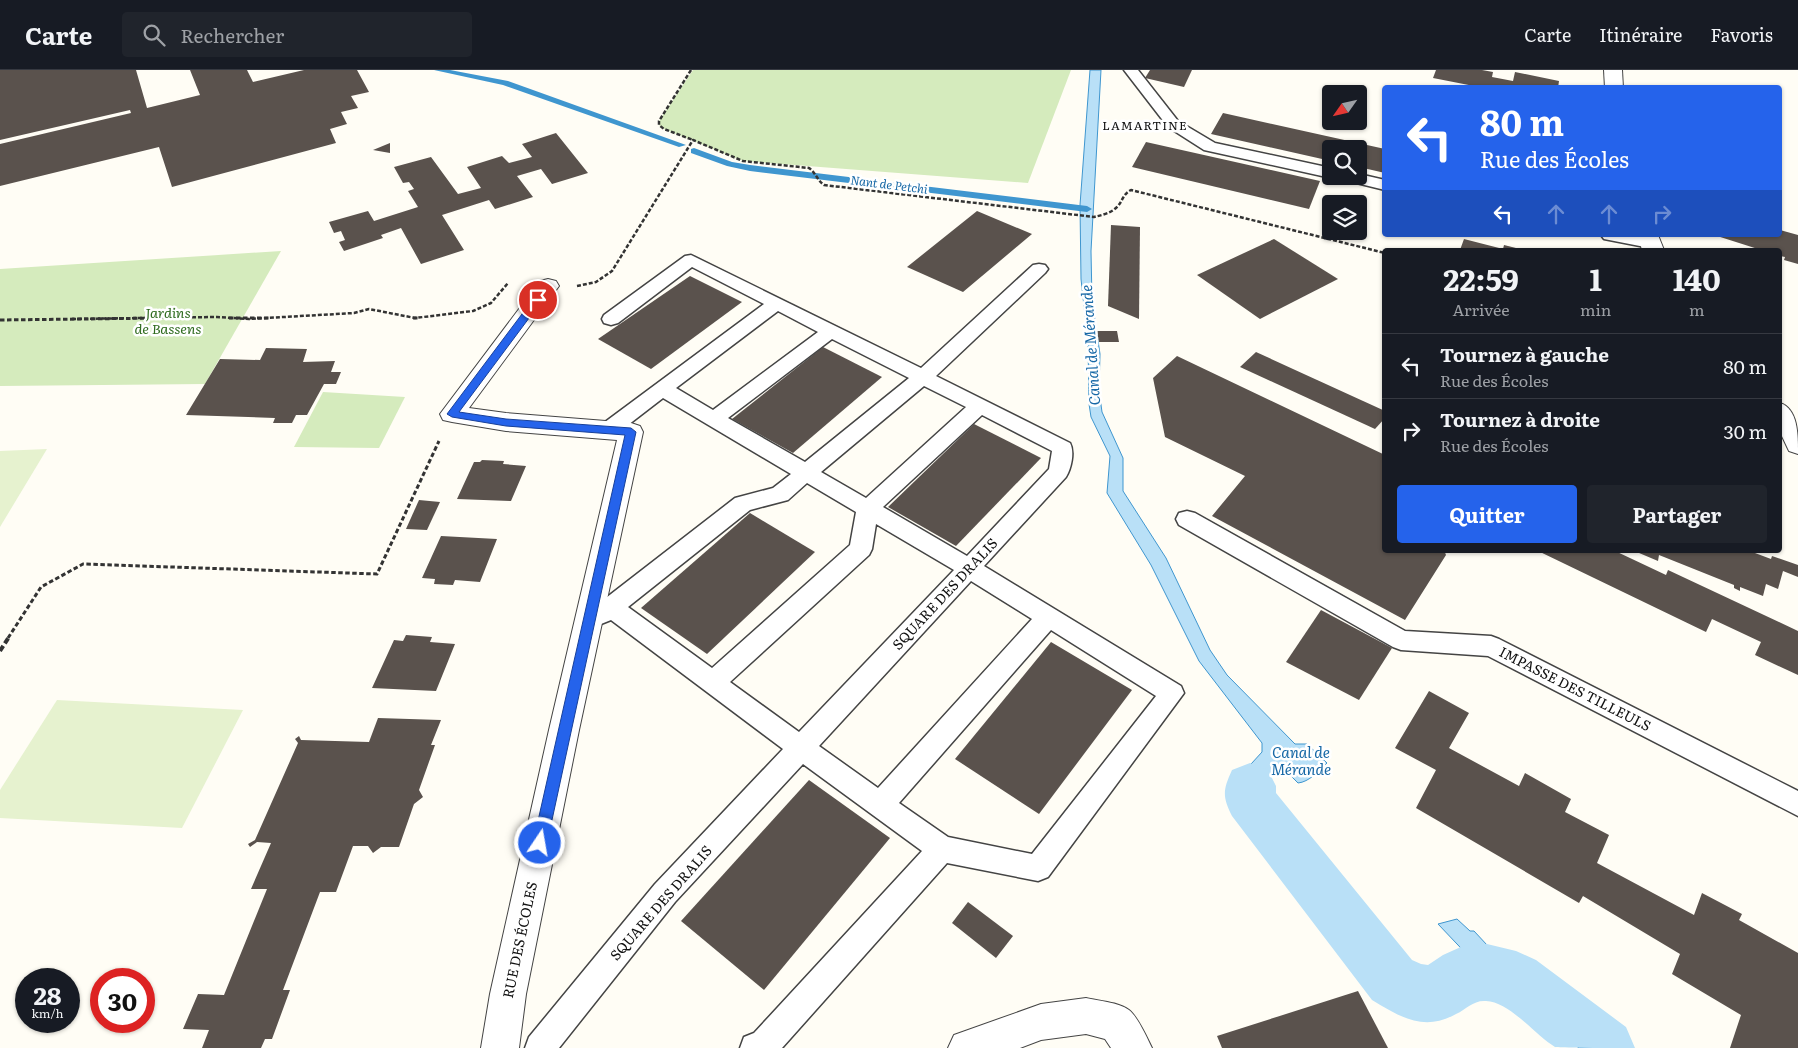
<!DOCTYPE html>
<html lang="fr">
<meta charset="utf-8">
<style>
body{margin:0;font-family:Literata,serif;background:#20242c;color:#f1f3f6;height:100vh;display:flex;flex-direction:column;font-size:19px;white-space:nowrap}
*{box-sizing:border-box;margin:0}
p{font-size:16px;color:#9ea1a6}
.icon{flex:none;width:28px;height:28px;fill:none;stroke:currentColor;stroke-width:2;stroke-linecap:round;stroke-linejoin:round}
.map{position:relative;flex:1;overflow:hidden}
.drawer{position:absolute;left:1382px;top:178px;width:400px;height:305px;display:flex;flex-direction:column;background:#171b24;border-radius:5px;box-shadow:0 1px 4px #0004}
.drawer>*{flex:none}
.hud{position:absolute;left:1382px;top:15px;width:400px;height:152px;border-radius:5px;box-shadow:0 1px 4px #0004;background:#2563eb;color:#fff;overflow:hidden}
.needle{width:32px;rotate:236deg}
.controls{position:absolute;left:1322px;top:15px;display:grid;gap:10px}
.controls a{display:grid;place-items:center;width:45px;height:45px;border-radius:5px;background:#171b24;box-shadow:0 1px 4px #0004;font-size:25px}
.speed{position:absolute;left:15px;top:898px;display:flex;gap:10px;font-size:25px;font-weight:700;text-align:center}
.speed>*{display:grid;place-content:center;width:65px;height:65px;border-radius:50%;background:#171b24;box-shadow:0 1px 4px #0004;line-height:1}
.speed small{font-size:12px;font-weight:400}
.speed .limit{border:8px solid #d22;background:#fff;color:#111}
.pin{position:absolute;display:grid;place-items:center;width:42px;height:42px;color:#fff;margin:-21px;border:2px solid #fff;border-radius:50%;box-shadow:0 1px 5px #0007}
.me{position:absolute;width:55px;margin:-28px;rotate:12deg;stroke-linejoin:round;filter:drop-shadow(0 0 4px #0008)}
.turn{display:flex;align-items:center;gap:18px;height:105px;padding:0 15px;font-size:22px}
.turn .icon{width:65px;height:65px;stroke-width:2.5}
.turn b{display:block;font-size:35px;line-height:42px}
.lanes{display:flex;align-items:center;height:48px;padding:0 15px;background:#0003;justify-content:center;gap:25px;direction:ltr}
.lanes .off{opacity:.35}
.eta{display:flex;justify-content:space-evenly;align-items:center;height:85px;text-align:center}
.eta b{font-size:30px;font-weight:700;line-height:35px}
.cta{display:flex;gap:10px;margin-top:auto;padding:10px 15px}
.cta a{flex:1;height:58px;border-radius:5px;background:#2563eb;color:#fff;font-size:20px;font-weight:700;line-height:58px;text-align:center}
.cta a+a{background:#20242c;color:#f1f3f6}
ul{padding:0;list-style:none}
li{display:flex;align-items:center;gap:15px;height:65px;padding:0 15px;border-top:1px solid #363941}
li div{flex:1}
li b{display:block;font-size:19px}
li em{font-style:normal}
header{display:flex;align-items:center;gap:30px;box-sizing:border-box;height:70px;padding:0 25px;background:#171b24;border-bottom:1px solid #363941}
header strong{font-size:24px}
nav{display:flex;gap:28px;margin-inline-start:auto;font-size:18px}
.search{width:350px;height:45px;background:#20242c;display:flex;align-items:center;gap:12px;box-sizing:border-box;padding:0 18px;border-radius:5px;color:#9ea1a6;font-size:19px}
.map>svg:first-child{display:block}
.green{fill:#d5ebbd}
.pitch{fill:#e6f2cf}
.water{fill:#b9e0f7;stroke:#3f96cf}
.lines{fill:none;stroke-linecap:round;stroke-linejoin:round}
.stream{fill:#3f96cf;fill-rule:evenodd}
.canal{fill:#b9e0f7;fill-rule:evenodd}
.building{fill:#5a524d}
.lane-casing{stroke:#444;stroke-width:3}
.street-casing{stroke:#444;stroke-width:2}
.path-far2{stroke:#333;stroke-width:2.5;stroke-dasharray:4 2;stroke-linecap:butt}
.path-far1{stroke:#333;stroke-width:3;stroke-dasharray:4.5 2.5;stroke-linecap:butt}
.path{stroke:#333;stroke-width:4;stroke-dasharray:6 3;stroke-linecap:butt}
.lane{fill:#fff;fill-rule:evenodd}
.street{fill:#fff;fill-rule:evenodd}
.route{fill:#2563eb;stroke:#184099}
.labels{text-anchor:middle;stroke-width:5;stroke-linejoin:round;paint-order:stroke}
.far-neighbourhood-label{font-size:12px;letter-spacing:1px;fill:#111;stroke:#fff}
.far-water-label{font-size:12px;font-style:italic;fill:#1768a6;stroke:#fff}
.park-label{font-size:14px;font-style:italic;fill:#2f6b1f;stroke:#fff}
.street-label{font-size:14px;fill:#111;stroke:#fff}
.water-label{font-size:15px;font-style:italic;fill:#1768a6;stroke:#fff}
</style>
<header>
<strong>Carte</strong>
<div class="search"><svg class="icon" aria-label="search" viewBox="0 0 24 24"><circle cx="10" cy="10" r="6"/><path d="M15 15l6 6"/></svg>Rechercher</div>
<nav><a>Carte</a><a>Itinéraire</a><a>Favoris</a></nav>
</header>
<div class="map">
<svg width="1798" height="978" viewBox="0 0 1798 978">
<rect width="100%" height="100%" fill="#fffdf5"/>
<!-- green -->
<g class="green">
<polygon points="693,0 1071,0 1028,113 743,91 664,59 659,55 659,51"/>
<polygon points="281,181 205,314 0,316 0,199"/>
<polygon points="323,322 405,327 379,378 294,377"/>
</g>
<!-- pitch -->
<g class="pitch">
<polygon points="47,379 0,457 0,381"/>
<polygon points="57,630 243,640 182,758 0,748 0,720"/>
</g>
<!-- water -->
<g class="water">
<path d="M1090 0H1101L1091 181 1092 230 1100 284 1099 320 1102 342 1123 388V421L1166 488 1210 580 1227 605 1295 674H1307L1327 693C1319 701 1309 712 1298 713L1280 695 1255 717 1253 725 1291 769 1284 773 1278 766 1272 765 1241 730V705L1262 682V673L1199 591 1151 495 1107 423 1110 386 1091 347 1089 334 1088 273 1081 209 1080 135Z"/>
<polygon points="1457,849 1470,861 1474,861 1514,904 1538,924 1619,978 1579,978 1495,914 1438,854"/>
</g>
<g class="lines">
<!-- stream -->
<g class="stream">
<polygon points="434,0 450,0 508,11 686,75 679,77 503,15"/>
<polygon points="694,78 732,92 750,95 1087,136 1092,139 1087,142 750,101 727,96 691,83 691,79"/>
</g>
<!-- canal -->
<path class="canal" d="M1250 693 1268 700 1276 716V723L1412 890 1421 894 1428 895 1443 885 1463 876 1487 874 1516 881 1536 890 1626 957 1635 978C1621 978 1563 978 1555 977 1535 965 1510 932 1486 931 1473 930 1467 939 1456 944 1424 962 1400 947 1372 930L1232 746C1222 726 1223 720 1232 700Z"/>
</g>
<!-- building -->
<g class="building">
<polygon points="0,0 136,0 147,38 200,25 190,0 247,0 253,12 304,0 357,0 369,22 351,26 358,38 341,42 347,54 330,59 336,73 172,117 159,77 0,116 0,74 131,43 130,40 0,70"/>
<polygon points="1150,0 1192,0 1184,17 1145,8"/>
<polygon points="1436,0 1482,0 1493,2 1492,7 1513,11 1515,2 1559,11 1558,18 1484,18 1433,8"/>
<polygon points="1223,43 1385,79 1385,103 1359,97 1359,79 1331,79 1331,91 1211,64"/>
<polygon points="556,63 588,103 552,114 541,99 517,106 533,127 495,139 489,130 442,145 464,180 421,194 401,158 381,165 383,168 344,181 339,172 345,170 341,161 334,163 329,152 368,141 374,151 418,137 408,121 414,119 409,112 403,113 394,97 431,87 458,124 481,118 467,97 502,86 509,93 532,87 522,74"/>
<polygon points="1146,72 1320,111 1309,139 1132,97"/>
<polygon points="390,73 390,83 373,80"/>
<polygon points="977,141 1032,164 963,222 907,197"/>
<polygon points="1111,155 1140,157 1139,249 1108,236"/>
<polygon points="1780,160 1798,165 1798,194 1784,190 1785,187 1780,186 1780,180 1761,180 1714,165 1780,165"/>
<polygon points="1274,169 1338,209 1260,249 1197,205"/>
<polygon points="1464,169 1503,179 1504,175 1516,178 1515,180 1460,180"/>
<polygon points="690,206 742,232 651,299 598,269"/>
<polygon points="1097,261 1117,261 1119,272 1099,272"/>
<polygon points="823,277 882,307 793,383 732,349"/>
<polygon points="266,278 307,279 303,292 335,291 331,302 341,302 336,314 324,314 307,345 296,345 292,353 273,353 275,348 186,345 220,289 260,290"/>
<polygon points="1256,282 1385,341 1385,348 1375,359 1240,297"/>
<polygon points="1177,286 1385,385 1385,480 1444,480 1446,485 1405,550 1212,446 1245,406 1165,367 1153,308"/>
<polygon points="974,354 1041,388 956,476 888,437"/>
<polygon points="482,390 504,391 503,394 526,396 511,431 457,429 474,392 480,392"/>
<polygon points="419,430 440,432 427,460 406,459"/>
<polygon points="750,443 815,482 707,584 641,538"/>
<polygon points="441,466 497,469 480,512 455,510 453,515 434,514 435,509 422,508"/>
<polygon points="1536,480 1613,480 1666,505 1668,500 1798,561 1798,605 1755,585 1761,572 1712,549 1706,562"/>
<polygon points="1632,480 1656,480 1660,482 1661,480 1747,480 1771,489 1772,486 1798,495 1798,507 1783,501 1778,519 1766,514 1763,526 1740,517 1740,521 1734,518 1734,515 1659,485 1658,491"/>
<polygon points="1321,540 1392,578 1359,630 1286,592"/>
<polygon points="406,565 432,567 430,572 455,574 436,621 372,618 394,570 403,571"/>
<polygon points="1051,572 1132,620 1039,744 955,689"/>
<polygon points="1429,621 1469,643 1449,678 1519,716 1525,703 1571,729 1565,742 1609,765 1597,793 1694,845 1702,823 1742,844 1739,850 1798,883 1798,978 1730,978 1741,945 1672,904 1680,884 1583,826 1579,833 1416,738 1436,700 1395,678"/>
<polygon points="378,648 441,650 431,675 435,675 419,720 423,727 414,734 399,777 381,777 373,783 368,776 353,776 336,822 320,822 283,920 290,920 272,969 265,969 261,978 202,978 209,960 183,959 198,924 224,925 267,819 251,819 271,773 257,772 250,777 248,774 255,770 298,673 295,669 299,666 301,670 369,672"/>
<polygon points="809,710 890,768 764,920 681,851"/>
<polygon points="968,832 1013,866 996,888 952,853"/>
<polygon points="1358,921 1388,978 1222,978 1217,966"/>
</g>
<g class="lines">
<defs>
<g id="lane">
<polygon points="1124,0 1138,0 1178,51 1215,73 1331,98 1331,106 1337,106 1331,108 1204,80 1168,57"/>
<polygon points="1359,104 1385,110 1385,120 1340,109 1338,106 1359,106"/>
<polygon points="1601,165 1636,165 1656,169 1659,173 1656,177 1650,178 1604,169"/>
<path d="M691 185 921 298 1033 195 1039 194 1045 195 1048 199 1045 203 936 306 1070 373C1075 382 1071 399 1066 407L984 496 1181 616 1184 623 1048 807 1038 811 947 793 782 978H740L744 967 754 963 922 781 803 694 675 832 559 978H525L529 967 655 814 783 679 611 550 601 554 593 552 589 545 593 538 735 428 773 418 791 404 663 328 615 365 608 367 601 365 598 360 601 355 764 234 692 197 618 253 611 255 604 253 602 249 604 245 685 186ZM778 241 818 262 713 340 676 318ZM832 269 909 308 805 392 728 348ZM924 316 966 337 866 428 821 402ZM982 345 1052 381 1049 399 967 486 883 437ZM807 413 856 442 850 475 712 598 628 537 750 440 788 430ZM876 454 954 500 799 662 730 612 869 485 872 479ZM971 511 1032 549 878 718 819 676ZM1051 560 1156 626 1032 784 948 767 899 733Z"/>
<polygon points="1187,441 1195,443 1405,561 1491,566 1499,569 1798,721 1798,746 1488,586 1401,580 1393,577 1179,455 1176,449 1179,443"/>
</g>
<g id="street">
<polygon points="1604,0 1622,0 1623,18 1605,18"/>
<polygon points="1638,165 1658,165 1664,180 1642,180"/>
<polygon points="548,209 556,211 559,216 469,338 506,343 631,353 640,356 643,362 579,660 526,924 519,978 481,978 490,924 549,660 617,370 506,361 452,352 443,350 440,344 540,211"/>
<path d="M1780 333C1798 339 1798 364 1798 384L1789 381 1780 362Z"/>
<path d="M1086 928C1099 931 1118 932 1129 940 1138 947 1147 968 1152 978H1111L1105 969 1086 964 1041 970 1020 978H948L954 965 1041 934Z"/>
</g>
</defs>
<!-- lane casing -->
<use href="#lane" class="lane-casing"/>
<!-- street casing -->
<use href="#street" class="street-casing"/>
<!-- path-far2 -->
<g class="path-far2">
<polyline points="691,0 659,51 659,55 664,59 693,70"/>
<path d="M577 216 596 212 612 201 693 70 743 91 809 98C816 103 817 110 824 115L1094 147C1102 145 1112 143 1118 136 1123 130 1123 124 1131 120L1385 183"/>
<polyline points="72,249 217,247 249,249 354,243 369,239 415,248 473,241 491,233 508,213"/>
</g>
<!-- path-far1 -->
<g class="path-far1">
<polyline points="229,248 271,248"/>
<polyline points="413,248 418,248"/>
<polyline points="0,250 162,248"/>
<polyline points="8,568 41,517 83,494 377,504 439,371"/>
</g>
<!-- path -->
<polyline class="path" points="0,581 9,567"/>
<!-- lane -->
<use href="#lane" class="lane"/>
<!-- street -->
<use href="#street" class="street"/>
</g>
<!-- route -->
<polygon class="route" points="538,227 542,230 541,232 459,342 506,349 631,358 636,362 547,773 545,778 540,780 535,778 533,773 625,365 506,356 452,347 447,344 534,228"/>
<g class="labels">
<!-- far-neighbourhood labels -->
<g class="far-neighbourhood-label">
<text x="1145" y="60">LAMARTINE</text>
</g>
<!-- far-water labels -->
<g class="far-water-label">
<text transform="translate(889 115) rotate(7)" y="4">Nant de Petchi</text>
</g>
<!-- park labels -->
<g class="park-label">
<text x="168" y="248">Jardins<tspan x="168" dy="16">de Bassens</tspan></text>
</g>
<!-- street labels -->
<g class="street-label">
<text transform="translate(945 524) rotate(-47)" y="5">SQUARE DES DRALIS</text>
<text transform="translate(1575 619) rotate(27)" y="5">IMPASSE DES TILLEULS</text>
<text transform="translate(661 833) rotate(-49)" y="5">SQUARE DES DRALIS</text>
<text transform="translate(520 870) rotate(-78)" y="5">RUE DES ÉCOLES</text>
</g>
<!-- water labels -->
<g class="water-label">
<text transform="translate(1091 275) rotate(-94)" y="5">Canal de Mérande</text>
<text x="1301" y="688">Canal de<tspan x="1301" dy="17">Mérande</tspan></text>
</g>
</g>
</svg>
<div class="controls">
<a><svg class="needle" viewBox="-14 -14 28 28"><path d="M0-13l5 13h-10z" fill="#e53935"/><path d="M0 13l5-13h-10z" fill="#9ea1a6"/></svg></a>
<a><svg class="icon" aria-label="search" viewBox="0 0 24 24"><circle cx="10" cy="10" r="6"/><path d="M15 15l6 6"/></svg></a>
<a><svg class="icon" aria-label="layers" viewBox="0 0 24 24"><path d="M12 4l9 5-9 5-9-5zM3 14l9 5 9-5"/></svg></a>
</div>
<div class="speed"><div>28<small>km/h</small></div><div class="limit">30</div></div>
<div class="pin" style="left:538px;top:230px;background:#d93025"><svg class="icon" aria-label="arrive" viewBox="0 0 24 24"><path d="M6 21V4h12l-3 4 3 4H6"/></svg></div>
<svg class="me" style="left:540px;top:773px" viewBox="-20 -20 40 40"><circle r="17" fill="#2563eb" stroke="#fff" stroke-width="3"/><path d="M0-11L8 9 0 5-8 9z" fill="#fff"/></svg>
<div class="hud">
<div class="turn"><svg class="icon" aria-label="left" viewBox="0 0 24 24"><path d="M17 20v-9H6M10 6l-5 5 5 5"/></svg><div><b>80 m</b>Rue des Écoles</div></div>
<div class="lanes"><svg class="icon" aria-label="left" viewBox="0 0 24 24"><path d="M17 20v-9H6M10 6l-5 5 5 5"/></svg><svg class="icon off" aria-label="ahead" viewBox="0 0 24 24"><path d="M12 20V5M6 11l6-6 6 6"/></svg><svg class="icon off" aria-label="ahead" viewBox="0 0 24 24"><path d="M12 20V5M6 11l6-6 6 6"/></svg><svg class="icon off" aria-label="right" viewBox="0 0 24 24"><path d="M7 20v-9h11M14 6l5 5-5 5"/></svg></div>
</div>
<section class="drawer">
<div class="eta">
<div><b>22:59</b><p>Arrivée</p></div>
<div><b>1</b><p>min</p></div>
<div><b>140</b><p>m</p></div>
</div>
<ul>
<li><svg class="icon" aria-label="left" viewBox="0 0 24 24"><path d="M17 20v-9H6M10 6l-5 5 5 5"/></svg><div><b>Tournez à gauche</b><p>Rue des Écoles</p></div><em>80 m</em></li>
<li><svg class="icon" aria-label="right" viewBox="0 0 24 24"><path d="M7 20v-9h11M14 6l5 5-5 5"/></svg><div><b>Tournez à droite</b><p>Rue des Écoles</p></div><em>30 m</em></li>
</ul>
<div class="cta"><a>Quitter</a><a>Partager</a></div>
</section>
</div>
